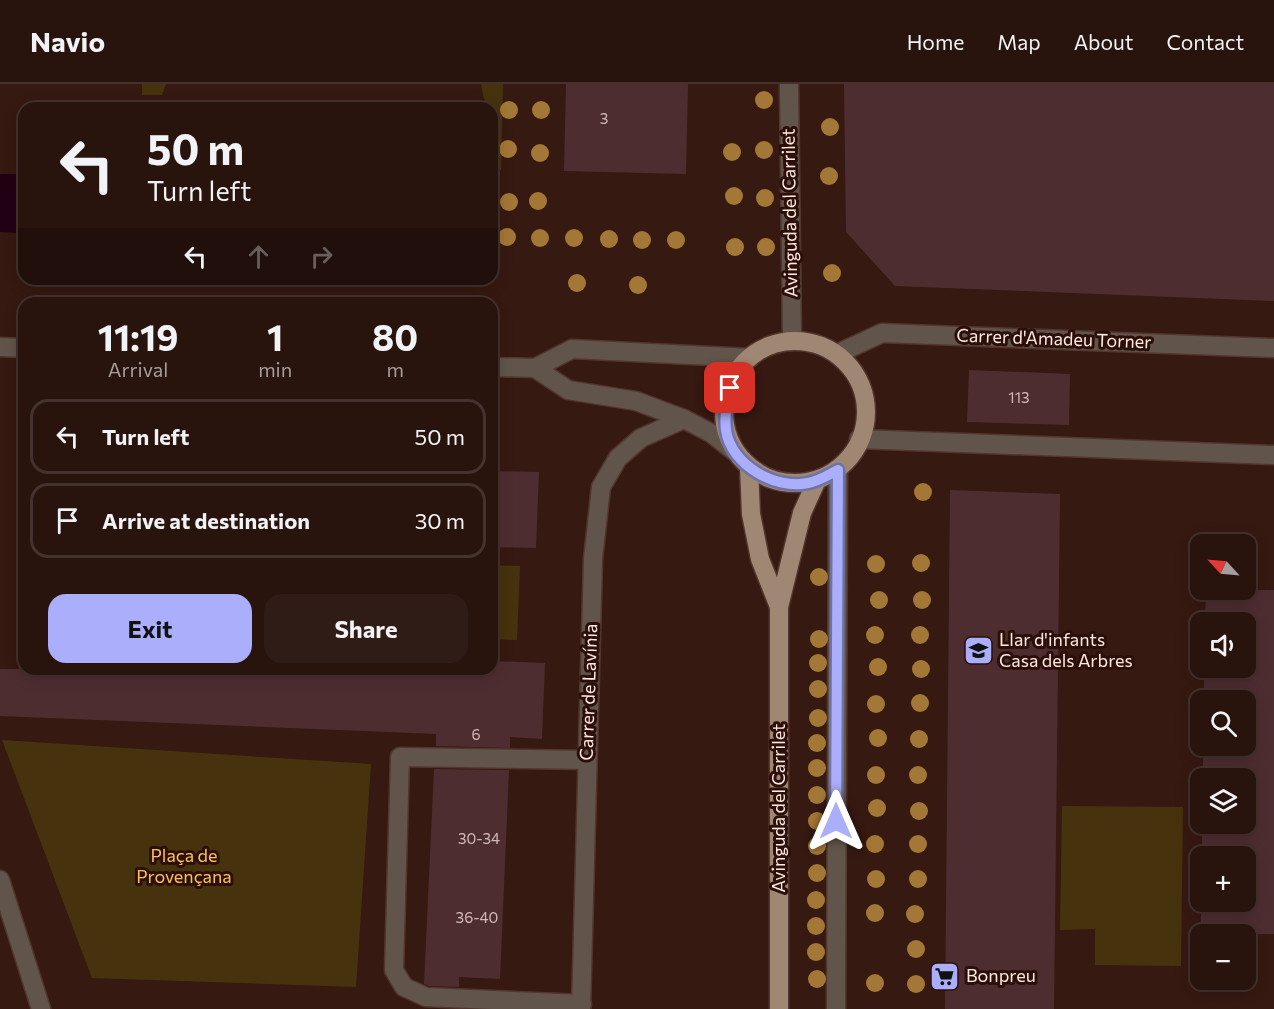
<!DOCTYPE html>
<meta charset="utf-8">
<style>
body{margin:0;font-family:Commissioner,sans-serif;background:#301c16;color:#f1f3f6;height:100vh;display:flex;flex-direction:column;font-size:22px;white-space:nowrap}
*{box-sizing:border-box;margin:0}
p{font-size:20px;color:#a59e9d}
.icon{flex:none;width:33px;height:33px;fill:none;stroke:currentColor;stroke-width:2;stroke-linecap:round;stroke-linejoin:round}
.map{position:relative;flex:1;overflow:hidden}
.details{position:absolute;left:18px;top:213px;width:480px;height:378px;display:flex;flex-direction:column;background:#28130d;border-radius:18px;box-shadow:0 3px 15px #0003,0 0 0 2px #44322e}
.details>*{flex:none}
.hud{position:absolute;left:18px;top:18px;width:480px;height:183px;border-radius:18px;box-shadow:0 3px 15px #0003,0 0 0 2px #44322e;background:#28130d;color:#f1f3f6;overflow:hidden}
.needle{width:39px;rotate:296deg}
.buttons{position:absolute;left:1190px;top:450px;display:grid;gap:12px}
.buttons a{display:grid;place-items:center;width:66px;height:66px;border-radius:12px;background:#28130d;box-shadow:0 3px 15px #0003,0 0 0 2px #44322e;font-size:30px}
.pin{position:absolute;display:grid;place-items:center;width:51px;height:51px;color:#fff;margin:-26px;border-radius:12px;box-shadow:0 3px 9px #0006}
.me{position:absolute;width:66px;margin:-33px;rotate:0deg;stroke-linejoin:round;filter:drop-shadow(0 0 4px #0008)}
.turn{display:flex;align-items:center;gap:21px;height:126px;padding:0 30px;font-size:27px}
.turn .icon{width:78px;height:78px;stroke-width:2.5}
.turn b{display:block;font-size:42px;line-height:51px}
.lanes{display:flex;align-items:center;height:57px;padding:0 30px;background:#0003;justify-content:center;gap:30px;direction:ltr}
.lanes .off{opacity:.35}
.eta{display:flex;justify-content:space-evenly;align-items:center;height:102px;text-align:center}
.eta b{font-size:36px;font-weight:700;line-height:42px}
.cta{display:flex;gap:12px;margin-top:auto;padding:12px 30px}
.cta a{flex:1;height:69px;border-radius:18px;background:#abaffb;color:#111;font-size:24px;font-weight:700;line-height:69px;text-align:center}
.cta a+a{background:#301c16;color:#f1f3f6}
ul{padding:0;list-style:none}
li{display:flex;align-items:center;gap:18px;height:75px;margin:0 12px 9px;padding:0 18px;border:3px solid #44322e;border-radius:18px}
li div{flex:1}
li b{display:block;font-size:22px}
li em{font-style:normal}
header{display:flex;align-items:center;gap:36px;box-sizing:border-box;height:84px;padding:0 30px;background:#28130d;border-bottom:2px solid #44322e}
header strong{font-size:28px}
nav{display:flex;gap:33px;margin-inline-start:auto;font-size:21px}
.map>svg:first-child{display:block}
.green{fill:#46330d}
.water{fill:#220013}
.building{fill:#4e2d31}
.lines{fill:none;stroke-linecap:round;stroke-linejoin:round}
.minor-casing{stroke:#52362e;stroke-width:21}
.major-casing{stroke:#52362e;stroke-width:21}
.minor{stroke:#61554b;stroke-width:18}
.major{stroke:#a08774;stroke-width:18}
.tree{fill:#a37735}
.route-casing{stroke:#6f72a3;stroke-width:15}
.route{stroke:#abaffb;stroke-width:10}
.labels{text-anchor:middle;stroke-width:6;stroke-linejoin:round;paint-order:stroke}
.number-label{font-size:15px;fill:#d2bab6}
.street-label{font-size:18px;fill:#fee9e3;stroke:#2b0f08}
.poi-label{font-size:18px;fill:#fee9e3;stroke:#2b0f08;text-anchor:start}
.park-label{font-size:18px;fill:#fdc453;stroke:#2b0f08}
</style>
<header>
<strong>Navio</strong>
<nav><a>Home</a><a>Map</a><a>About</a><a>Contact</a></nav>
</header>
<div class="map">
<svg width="1274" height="925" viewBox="0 0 1274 925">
<rect width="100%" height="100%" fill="#361911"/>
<!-- green -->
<g class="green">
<polygon points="142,0 166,0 162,11 142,11"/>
<polygon points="481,0 503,0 501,86 497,86 492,58 492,24 486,24"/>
<polygon points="492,481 520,482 517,556 492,555"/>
<polygon points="2,656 371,680 356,903 92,894"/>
<polygon points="1062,722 1183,723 1181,882 1095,881 1095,845 1060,846"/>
</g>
<!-- water -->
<polygon class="water" points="0,90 18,90 18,149 0,148"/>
<!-- building -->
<g class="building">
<polygon points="566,0 688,0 686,90 564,87"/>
<polygon points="844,0 1274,0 1274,217 895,202 846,148"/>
<polygon points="969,286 1070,290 1069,341 967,338"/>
<polygon points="492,387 539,388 536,464 492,463"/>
<polygon points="950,406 1060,410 1054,925 945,925"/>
<polygon points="1206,506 1274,506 1274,850 1201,850 1201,818 1245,818 1245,772 1202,772 1202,740 1245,740 1245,694 1203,694 1203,662 1245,662 1245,616 1204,616 1204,584 1245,584 1245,538 1205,538"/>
<polygon points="492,577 545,579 542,655 510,653 510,664 436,662 436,650 0,632 0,585 492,585"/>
<polygon points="434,685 509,686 500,895 459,893 459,903 429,902 424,900"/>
</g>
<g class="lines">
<defs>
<g id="minor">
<polyline points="789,0 792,257"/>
<polyline points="0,263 24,264"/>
<polyline points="839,269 882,249 1274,264"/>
<polyline points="492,283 535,284 572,265 750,274"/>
<polyline points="535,284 568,306 636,317 684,335 711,349 734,367"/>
<polyline points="859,355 1274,371"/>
<polyline points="0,796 41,925"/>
<polyline points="582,920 426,913 404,903 394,886 400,673 587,676"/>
<polyline points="581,925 593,475 601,403 618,374 641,354 684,335"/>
<polyline points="836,925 838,386"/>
</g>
<g id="major">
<circle cx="795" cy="328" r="71"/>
<polyline points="749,383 751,430 760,475 779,523"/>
<polyline points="779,925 779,523 802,429 817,396"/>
</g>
</defs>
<!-- minor casing -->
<use href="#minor" class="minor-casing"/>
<!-- major casing -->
<use href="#major" class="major-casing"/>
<!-- minor -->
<use href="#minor" class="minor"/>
<!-- major -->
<use href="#major" class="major"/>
</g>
<!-- trees -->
<g class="tree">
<circle cx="764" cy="16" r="9"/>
<circle cx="509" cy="26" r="9"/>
<circle cx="541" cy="26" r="9"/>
<circle cx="830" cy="43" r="9"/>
<circle cx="508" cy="65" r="9"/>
<circle cx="764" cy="66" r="9"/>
<circle cx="732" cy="68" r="9"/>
<circle cx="540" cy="69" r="9"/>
<circle cx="829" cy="92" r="9"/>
<circle cx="734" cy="112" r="9"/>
<circle cx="765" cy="114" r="9"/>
<circle cx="538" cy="117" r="9"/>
<circle cx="509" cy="118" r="9"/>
<circle cx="507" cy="153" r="9"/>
<circle cx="540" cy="154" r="9"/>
<circle cx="574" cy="154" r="9"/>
<circle cx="609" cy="155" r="9"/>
<circle cx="642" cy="156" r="9"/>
<circle cx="676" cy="156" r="9"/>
<circle cx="735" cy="163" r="9"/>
<circle cx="766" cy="163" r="9"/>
<circle cx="832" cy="189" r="9"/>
<circle cx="577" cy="199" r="9"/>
<circle cx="638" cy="201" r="9"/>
<circle cx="923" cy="408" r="9"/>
<circle cx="921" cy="479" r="9"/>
<circle cx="876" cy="480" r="9"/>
<circle cx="819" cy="493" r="9"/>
<circle cx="879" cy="516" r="9"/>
<circle cx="922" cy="516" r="9"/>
<circle cx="875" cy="551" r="9"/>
<circle cx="920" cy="551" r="9"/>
<circle cx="819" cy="555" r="9"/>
<circle cx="818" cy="579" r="9"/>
<circle cx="878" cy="583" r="9"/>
<circle cx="921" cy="585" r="9"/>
<circle cx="818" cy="605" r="9"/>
<circle cx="920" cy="619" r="9"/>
<circle cx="876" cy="620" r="9"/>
<circle cx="818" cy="634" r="9"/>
<circle cx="878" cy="654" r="9"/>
<circle cx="919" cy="655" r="9"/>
<circle cx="817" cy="659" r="9"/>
<circle cx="817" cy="684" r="9"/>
<circle cx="876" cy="691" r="9"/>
<circle cx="918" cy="691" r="9"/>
<circle cx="817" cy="711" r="9"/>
<circle cx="877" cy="724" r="9"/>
<circle cx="919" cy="727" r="9"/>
<circle cx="817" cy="737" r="9"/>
<circle cx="875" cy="760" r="9"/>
<circle cx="918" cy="760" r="9"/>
<circle cx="817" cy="762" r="9"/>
<circle cx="817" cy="789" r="9"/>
<circle cx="876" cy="795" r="9"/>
<circle cx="918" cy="795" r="9"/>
<circle cx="816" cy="816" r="9"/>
<circle cx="875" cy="829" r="9"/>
<circle cx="915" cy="830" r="9"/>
<circle cx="816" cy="842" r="9"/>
<circle cx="916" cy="865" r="9"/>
<circle cx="816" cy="868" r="9"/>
<circle cx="817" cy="895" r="9"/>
<circle cx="875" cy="899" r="9"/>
<circle cx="916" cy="900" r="9"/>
</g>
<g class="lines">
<defs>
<path id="route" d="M730 304C727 317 724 332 726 346 731 381 775 406 808 399 819 397 828 391 838 386L836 737"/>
</defs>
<!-- route casing -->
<use href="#route" class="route-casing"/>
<!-- route -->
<use href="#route" class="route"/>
</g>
<!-- icons -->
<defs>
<symbol id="school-square" viewBox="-11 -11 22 22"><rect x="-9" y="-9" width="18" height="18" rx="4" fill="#abaffb" stroke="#2b0f08"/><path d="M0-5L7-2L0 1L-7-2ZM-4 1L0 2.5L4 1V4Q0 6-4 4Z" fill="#111"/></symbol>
<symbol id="supermarket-square" viewBox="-11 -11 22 22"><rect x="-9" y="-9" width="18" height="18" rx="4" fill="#abaffb" stroke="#2b0f08"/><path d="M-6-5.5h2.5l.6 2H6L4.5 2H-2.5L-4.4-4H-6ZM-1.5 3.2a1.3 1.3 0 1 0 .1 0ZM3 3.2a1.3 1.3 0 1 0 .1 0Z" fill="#111"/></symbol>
</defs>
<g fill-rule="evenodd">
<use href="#school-square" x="962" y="550" width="33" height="33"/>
<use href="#supermarket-square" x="928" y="876" width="33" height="33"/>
</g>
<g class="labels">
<!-- number labels -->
<g class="number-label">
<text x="604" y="40">3</text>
<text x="1019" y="319">113</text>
<text x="476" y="656">6</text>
<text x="479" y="760">30-34</text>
<text x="477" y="839">36-40</text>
</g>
<!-- street labels -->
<g class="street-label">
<text transform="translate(790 129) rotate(-91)" y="6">Avinguda del Carrilet</text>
<text transform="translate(1054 255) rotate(2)" y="6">Carrer d'Amadeu Torner</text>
<text transform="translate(589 608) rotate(-88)" y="6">Carrer de Lavínia</text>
<text transform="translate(779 724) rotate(-90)" y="6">Avinguda del Carrilet</text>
</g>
<!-- poi labels -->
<g class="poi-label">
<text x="999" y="562">Llar d'infants<tspan x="999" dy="21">Casa dels Arbres</tspan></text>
<text x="966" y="898">Bonpreu</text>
</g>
<!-- park labels -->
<g class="park-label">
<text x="184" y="778">Plaça de<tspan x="184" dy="21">Provençana</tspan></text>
</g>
</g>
</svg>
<div class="buttons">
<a><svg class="needle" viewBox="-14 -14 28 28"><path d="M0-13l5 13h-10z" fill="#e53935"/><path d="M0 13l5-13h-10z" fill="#a59e9d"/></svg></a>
<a><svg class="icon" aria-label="sound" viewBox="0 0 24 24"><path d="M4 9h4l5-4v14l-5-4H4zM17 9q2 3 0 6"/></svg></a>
<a><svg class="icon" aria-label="search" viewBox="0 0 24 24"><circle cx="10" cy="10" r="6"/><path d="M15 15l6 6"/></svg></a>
<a><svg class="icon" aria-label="layers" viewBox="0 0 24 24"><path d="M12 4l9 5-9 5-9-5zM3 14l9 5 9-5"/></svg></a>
<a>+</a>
<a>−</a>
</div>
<div class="pin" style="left:730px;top:304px;background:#d93025"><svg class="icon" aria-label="arrive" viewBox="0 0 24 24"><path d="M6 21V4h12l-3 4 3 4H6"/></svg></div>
<svg class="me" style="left:836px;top:737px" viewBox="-20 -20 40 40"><path d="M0-17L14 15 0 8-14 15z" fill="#abaffb" stroke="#fff" stroke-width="4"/></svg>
<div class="hud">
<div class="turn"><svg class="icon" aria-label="left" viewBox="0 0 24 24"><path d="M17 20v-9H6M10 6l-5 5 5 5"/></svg><div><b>50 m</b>Turn left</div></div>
<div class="lanes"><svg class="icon" aria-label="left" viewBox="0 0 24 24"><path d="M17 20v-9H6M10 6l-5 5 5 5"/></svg><svg class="icon off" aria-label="ahead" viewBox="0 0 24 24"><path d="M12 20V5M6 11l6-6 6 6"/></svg><svg class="icon off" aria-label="right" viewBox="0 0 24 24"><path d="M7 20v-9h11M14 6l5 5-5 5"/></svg></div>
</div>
<section class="details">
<div class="eta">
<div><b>11:19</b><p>Arrival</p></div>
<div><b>1</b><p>min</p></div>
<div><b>80</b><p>m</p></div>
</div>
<ul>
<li><svg class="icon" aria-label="left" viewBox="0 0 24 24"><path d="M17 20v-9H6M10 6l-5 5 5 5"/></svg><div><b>Turn left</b></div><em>50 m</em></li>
<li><svg class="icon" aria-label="arrive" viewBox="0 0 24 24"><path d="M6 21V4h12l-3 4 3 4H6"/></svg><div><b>Arrive at destination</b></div><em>30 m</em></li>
</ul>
<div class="cta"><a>Exit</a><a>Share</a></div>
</section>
</div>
